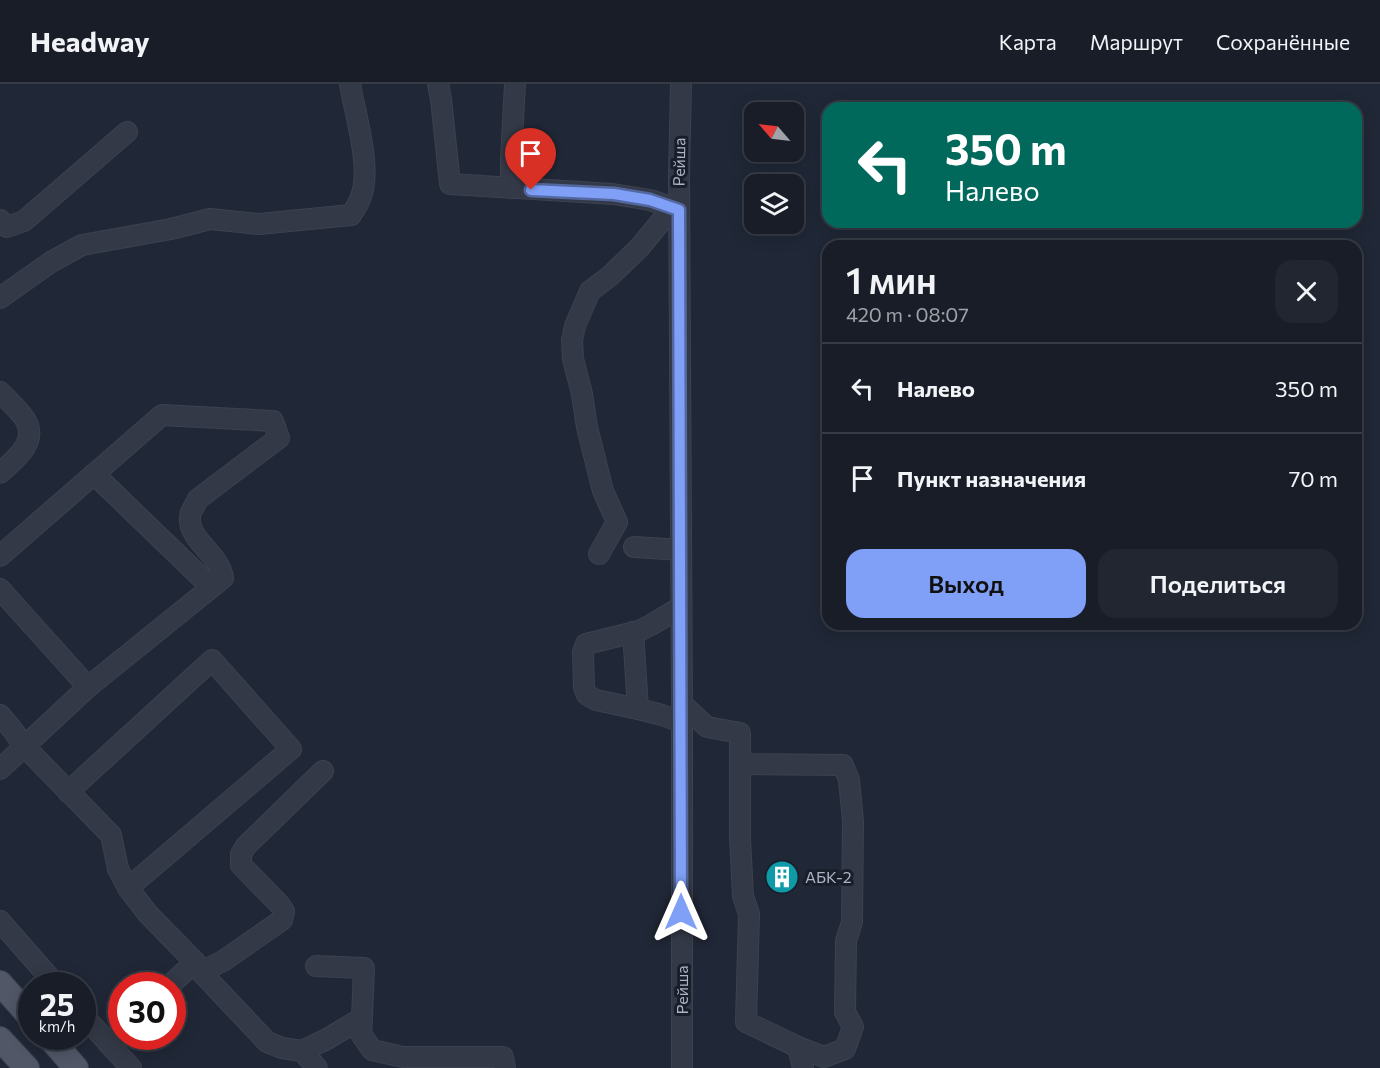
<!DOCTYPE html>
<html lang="ru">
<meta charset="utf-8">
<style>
body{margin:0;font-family:Commissioner,sans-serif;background:#212630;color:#f1f3f6;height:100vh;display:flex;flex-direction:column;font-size:22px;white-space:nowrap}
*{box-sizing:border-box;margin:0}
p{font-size:20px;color:#9fa2a8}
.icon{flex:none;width:33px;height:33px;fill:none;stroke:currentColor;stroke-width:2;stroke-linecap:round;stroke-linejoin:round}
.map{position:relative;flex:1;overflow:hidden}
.side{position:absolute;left:822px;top:156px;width:540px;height:390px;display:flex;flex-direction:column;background:#181d28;border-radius:18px;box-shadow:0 3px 15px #0003,0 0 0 2px #363b45}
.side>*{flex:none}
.banner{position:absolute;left:822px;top:18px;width:540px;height:126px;border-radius:18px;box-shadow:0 3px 15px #0003,0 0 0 2px #363b45;background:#00695c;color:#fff;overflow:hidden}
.needle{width:39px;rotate:298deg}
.tools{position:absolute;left:744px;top:18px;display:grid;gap:12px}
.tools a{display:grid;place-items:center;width:60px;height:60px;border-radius:12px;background:#181d28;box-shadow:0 3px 15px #0003,0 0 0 2px #363b45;font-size:30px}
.speed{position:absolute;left:18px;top:888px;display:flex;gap:12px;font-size:30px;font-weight:700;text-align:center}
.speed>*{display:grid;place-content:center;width:78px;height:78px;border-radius:50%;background:#181d28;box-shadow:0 3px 15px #0003,0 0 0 2px #363b45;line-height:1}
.speed small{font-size:15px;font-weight:400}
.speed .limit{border:9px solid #d22;background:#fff;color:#111}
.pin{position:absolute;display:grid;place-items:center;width:51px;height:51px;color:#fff;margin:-62px -26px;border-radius:50% 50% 50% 0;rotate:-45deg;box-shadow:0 0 6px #0007}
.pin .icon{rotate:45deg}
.me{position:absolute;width:66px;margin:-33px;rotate:0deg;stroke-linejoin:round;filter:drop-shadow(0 0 4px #0008)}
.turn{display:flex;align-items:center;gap:21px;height:126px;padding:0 24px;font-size:27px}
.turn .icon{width:78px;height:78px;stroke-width:2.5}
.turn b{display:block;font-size:42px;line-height:51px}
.round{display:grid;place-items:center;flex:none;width:63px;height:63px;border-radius:18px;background:#212630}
.summary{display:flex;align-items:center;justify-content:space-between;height:102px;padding:0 24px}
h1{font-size:36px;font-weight:600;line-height:45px}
.primary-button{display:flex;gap:12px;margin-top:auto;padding:12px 24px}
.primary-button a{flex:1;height:69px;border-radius:18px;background:#7fa0f6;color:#111;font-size:24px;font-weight:600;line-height:69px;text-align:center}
.primary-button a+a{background:#212630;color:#f1f3f6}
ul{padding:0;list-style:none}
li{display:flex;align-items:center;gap:18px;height:90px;padding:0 24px;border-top:2px solid #363b45}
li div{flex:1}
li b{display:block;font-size:22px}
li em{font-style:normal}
header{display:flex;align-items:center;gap:36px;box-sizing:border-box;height:84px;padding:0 30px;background:#181d28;border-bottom:2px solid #363b45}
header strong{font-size:28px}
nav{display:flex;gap:33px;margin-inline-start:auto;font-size:21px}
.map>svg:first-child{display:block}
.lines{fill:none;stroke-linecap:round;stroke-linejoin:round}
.minor-casing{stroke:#3c4250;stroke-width:22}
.major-casing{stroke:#3c4250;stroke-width:26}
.minor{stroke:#333946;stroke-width:20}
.major{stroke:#515767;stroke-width:24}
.route-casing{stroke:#5368a0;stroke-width:15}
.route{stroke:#7fa0f6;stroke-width:10}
.labels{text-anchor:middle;stroke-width:6;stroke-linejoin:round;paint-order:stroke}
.street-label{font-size:16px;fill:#adb3c3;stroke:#191e2b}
.poi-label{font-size:16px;fill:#adb3c3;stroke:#191e2b;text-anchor:start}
</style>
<header>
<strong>Headway</strong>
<nav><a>Карта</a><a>Маршрут</a><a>Сохранённые</a></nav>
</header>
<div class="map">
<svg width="1380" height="984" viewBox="0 0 1380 984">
<rect width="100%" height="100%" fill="#202736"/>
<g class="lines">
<defs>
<g id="minor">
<polyline points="438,0 441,15 450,100 613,110 650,116 679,126"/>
<polyline points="681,0 679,92 682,620 682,984"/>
<polyline points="511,104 511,75 515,0"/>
<polyline points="0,136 7,143 24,137 127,48"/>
<path d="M0 214 51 178 82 161 171 145 210 135 259 140 351 131C354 126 358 121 360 115 373 86 355 31 350 0"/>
<path d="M0 308C7 315 22 329 26 337 38 359 14 376 0 389"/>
<polyline points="94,390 211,503"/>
<polyline points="634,463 681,466"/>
<polyline points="599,470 617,438 603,407 587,343 582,310 573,275 572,256 575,242 590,207 610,192 640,163 663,135 679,126"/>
<path d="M0 472 162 331 273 337 279 354 198 415C196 419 193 424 191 428 183 454 220 469 223 494L88 603 0 685"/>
<polyline points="0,505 88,603"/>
<polyline points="633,548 638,625"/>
<polyline points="682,620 707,643 740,649 740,680 843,681 849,696 853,737 852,838 846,857 845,928 853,943 845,965 824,973 798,963"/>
<polyline points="0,631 12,645 24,662 111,751 118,785 128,804 148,830 195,878 201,888 267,958 282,964 302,967 317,984"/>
<polyline points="681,638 662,631 638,625 596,616 587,611 584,604 583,568 586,560 639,547 651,541 681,523"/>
<polyline points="740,680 740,754 743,812 749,830 746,938 798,963 803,984"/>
<polyline points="68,708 212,576 291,665 128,804"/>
<polyline points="0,837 57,902"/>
<polyline points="201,888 223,877 282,836 284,827 280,821 241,781 241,770 246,762 323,687"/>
<polyline points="169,902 195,878"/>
<polyline points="82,930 131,984"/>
<polyline points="362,934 361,950 372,966 403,973 503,973 505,984"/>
<polyline points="108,959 122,946"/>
<polyline points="302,967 327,955 362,934 364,884 316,882"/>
</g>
<g id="major">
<polyline points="0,899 32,935"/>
<polyline points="48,952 76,984"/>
<polyline points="0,955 27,984"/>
</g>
</defs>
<!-- minor casing -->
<use href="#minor" class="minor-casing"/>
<!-- major casing -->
<use href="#major" class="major-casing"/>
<!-- minor -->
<use href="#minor" class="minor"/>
<!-- major -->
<use href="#major" class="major"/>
</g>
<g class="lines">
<defs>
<polyline id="route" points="531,106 614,110 650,116 679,126 681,828"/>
</defs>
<!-- route casing -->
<use href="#route" class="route-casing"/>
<!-- route -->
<use href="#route" class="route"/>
</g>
<!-- icons -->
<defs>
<symbol id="building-disc" viewBox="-11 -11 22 22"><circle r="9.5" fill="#0f9aa8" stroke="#191e2b"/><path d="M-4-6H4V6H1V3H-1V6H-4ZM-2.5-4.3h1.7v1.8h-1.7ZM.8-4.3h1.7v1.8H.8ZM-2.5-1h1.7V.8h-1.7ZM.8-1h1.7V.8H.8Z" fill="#fff"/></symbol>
</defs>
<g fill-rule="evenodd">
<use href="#building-disc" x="763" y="774" width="38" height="38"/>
</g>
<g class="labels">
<!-- street labels -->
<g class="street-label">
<text transform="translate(679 78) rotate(-89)" y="6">Рейша</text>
<text transform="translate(682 906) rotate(-90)" y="6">Рейша</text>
</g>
<!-- poi labels -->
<g class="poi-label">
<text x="805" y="799">АБК-2</text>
</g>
</g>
</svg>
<div class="tools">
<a><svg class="needle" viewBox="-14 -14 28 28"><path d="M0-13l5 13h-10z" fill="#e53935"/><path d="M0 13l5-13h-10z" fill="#9fa2a8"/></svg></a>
<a><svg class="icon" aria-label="layers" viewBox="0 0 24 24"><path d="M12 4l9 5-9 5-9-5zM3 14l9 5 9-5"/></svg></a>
</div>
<div class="speed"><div>25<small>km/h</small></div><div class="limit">30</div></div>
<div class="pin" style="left:531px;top:106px;background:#d93025"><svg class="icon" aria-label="arrive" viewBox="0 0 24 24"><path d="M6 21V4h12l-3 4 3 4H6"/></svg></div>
<svg class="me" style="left:681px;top:828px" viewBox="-20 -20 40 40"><path d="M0-17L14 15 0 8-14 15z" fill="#7fa0f6" stroke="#fff" stroke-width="4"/></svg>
<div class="banner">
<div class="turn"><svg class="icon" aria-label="left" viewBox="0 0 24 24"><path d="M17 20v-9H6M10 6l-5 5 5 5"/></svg><div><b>350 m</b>Налево</div></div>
</div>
<section class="side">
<div class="summary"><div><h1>1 мин</h1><p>420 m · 08:07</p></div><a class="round"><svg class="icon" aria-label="close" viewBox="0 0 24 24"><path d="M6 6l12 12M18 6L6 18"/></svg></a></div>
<ul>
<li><svg class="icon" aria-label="left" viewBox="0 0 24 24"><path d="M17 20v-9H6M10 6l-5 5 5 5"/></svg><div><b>Налево</b></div><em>350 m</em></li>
<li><svg class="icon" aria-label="arrive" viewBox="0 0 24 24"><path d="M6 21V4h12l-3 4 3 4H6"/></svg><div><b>Пункт назначения</b></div><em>70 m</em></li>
</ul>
<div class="primary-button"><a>Выход</a><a>Поделиться</a></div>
</section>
</div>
